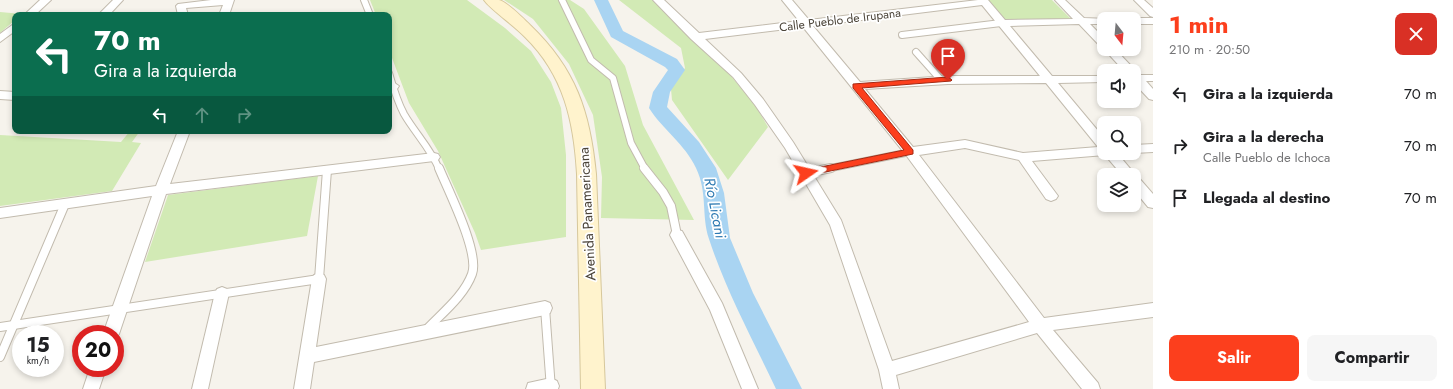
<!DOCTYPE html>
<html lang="es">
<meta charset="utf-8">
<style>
body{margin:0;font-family:Jost,sans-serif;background:#f6f6f6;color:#202124;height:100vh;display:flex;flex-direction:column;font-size:15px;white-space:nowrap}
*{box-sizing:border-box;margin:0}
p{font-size:13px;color:#757577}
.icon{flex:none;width:22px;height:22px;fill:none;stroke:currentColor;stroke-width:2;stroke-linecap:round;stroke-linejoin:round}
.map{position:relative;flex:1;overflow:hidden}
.panel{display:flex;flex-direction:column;background:#fff;width:300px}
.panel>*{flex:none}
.hud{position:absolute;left:12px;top:12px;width:380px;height:122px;border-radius:8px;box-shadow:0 2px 6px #0003;background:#0b6e4f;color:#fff;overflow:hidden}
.needle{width:26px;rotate:164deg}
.controls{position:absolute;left:1097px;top:12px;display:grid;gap:8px}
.controls a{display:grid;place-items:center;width:44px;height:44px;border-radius:8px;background:#fff;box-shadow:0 2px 6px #0003;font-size:20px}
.speed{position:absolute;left:12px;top:325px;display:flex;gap:8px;font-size:20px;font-weight:700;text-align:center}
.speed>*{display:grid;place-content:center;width:52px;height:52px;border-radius:50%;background:#fff;box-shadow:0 2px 6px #0003;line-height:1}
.speed small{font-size:10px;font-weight:400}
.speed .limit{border:6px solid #d22;background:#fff;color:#111}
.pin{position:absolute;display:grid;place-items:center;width:34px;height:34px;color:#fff;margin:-41px -17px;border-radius:50% 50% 50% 0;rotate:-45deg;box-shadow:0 0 4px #0007}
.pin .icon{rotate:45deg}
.me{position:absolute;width:44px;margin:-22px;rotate:79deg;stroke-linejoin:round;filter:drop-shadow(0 0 3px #0008)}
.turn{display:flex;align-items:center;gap:14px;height:84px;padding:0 16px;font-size:18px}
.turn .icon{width:52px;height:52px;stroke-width:2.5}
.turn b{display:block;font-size:28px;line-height:34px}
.lanes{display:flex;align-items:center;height:38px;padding:0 16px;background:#0003;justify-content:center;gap:20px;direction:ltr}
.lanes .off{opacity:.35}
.round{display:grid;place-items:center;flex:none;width:42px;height:42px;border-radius:8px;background:#f6f6f6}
.head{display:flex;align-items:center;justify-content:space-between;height:68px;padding:0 16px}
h1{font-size:24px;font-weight:700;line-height:30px;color:#fc3f1d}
.cta{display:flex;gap:8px;margin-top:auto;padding:8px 16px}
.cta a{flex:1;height:46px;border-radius:8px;background:#fc3f1d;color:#fff;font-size:16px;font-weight:700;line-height:46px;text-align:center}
.cta a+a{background:#f6f6f6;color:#202124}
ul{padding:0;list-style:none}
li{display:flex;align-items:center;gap:12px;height:52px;padding:0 16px}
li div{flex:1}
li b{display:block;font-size:15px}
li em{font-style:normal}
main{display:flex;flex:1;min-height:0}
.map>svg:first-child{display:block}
.green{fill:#d2eab5}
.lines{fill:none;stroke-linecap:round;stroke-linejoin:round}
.river{fill:#a9d4f2;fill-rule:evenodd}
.service-far1-casing{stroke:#c2bbae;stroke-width:8}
.service-casing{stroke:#c2bbae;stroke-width:10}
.minor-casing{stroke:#c2bbae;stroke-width:2}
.secondary-casing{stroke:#d6c79b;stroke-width:2}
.service-far1{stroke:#fff;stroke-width:6}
.service{stroke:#fff;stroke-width:8}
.minor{fill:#fff;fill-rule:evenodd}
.secondary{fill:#fff3cd;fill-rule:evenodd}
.route{fill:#fc3f1d;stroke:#a42913}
.labels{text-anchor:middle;stroke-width:3.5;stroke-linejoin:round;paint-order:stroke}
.far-street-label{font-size:12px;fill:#4b4439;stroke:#fff}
.street-label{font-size:14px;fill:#4b4439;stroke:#fff}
.water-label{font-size:15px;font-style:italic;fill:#2e7ab2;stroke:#fff}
</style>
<main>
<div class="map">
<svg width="1153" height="389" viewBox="0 0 1153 389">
<rect width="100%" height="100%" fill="#f6f3ec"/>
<!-- green -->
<g class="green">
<polygon points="370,0 467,0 505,28 531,51 551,82 561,108 566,155 566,237 481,250 475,233 438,151 409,103 389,50 389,15 376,15"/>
<polygon points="504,0 570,0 584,9 625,66 643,125 694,220 601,218 602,177 593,115 569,64 533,19"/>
<polygon points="619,0 652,0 731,76 755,105 768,127 728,180 672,100 671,89 685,68 681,48"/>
<polygon points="988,0 1052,0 1071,19 1004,19"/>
<polygon points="0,12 22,14 15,15 15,20 0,33"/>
<polygon points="130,131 140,131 132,142 141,143 112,191 0,206 0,135 121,142"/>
<polygon points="318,176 307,236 145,262 168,195"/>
</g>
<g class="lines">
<!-- river -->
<path class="river" d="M594 0H608L623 31 677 59 685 70 670 92 667 107 699 142 716 168 724 193 730 238 753 293 802 389H776C753 340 726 291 709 239 701 215 708 193 696 168 685 144 663 130 649 108L653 92 668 70 665 67 611 37Z"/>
<defs>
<g id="service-far1">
<polyline points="364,0 370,15"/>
<polyline points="562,0 591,60 613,78 631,143 645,169"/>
<polyline points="902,35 1001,23"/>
<polyline points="916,52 941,80"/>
<path d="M389 73C393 87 397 101 404 114 415 133 431 149 439 169"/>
<polyline points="826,169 910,152"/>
</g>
<g id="service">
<polyline points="644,168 663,192 671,206 677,235"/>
<polyline points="806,173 831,168"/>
<polyline points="545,308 551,389"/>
<polyline points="0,327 319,279 327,170"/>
<path d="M426 330C442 313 464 296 472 274 480 253 448 190 439 168"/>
<polyline points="0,357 65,204"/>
</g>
<g id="minor">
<polygon points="40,0 51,0 35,15 24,15"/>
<polygon points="113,0 123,0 109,15 98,15"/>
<polygon points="211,0 234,0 229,15 219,15 223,5 186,8 188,15 178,15 176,6 178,4"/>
<path d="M653 0H664L699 33 799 21 782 0H792L809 20 978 0H988L1005 20 1073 19 1055 0H1065L1084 18 1108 19H1104V24H1090L1104 38V47L1100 46 1079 24 1010 26 1052 76H1104V82L1058 83 1104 138V153H1117L1133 172 1135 176 1139 178 1153 194V208L1148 207 1134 190V175H1122L1105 155 1032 161 1058 196 1056 199 1051 201 1046 199 1019 160 965 148 919 155 1044 318 1153 303V317L1053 330 1098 383 1100 389H1082L1037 333 896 375 899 389H883L879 370 830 225 785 148 755 105 733 77 691 39ZM982 5 1040 76H948L860 82 813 26ZM803 27 906 155 1029 322 892 361 841 220 793 142 763 99 741 73 705 39ZM1046 83 1098 147 1023 153 965 140 913 147 865 89 948 84Z"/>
<polygon points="1134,0 1144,0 1153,8 1153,17 1150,16"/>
<polygon points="1134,18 1153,18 1153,24 1134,24 1134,19 1130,19"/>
<polygon points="15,23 15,31 0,42 0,34"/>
<polygon points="1104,49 1115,49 1134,69 1134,73 1139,75 1153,75 1153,81 1146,81 1153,89 1153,100 1149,99 1134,83 1134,71 1124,71"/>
<polygon points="393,82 399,86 397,89 389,91 389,83"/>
<polygon points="0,91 15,92 15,100 0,99"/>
<polygon points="178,131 190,131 170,184 434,153 438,154 440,157 438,160 434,161 166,194 119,334 115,339 115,334 103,334 152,196 0,218 0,208 156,186"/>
<polygon points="1153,144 1153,152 1134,153 1133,153 1134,145"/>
<polygon points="677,230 682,231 722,303 758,389 742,389 710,310 670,235 672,231"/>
<polygon points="319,273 324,275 326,279 316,347 545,301 550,303 552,308 550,313 545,315 314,362 310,389 294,389 312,279 314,275"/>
<polygon points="222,287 227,289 229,293 208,389 192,389 215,293 217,289"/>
<polygon points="90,368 106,368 99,389 83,389"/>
<polygon points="551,378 557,381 559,386 558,389 526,389 528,383"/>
</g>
<path id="secondary" d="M484 0C489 0 495 0 499 0 507 2 524 19 530 25 576 69 590 112 596 174L605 389H581L577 174C574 122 564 75 525 37 515 26 491 10 484 0Z"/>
</defs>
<!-- service-far1 casing -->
<use href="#service-far1" class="service-far1-casing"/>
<!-- service casing -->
<use href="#service" class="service-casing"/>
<!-- minor casing -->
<use href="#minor" class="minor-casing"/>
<!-- secondary casing -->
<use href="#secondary" class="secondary-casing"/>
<!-- service-far1 -->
<use href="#service-far1" class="service-far1"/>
<!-- service -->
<use href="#service" class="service"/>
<!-- minor -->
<use href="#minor" class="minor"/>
<!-- secondary -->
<use href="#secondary" class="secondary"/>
</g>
<!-- route -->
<polygon class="route" points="948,77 952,80 951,81 862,88 913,150 913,154 806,176 803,175 803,171 806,170 904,150 853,88 853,84"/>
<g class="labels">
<!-- far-street labels -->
<g class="far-street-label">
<text transform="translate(840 20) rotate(-7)" y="4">Calle Pueblo de Irupana</text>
</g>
<!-- street labels -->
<g class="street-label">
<text transform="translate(587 214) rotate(-93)" y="5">Avenida Panamericana</text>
</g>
<!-- water labels -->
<g class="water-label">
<text transform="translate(715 208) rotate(79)" y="5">Río Licani</text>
</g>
</g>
</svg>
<div class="controls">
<a><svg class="needle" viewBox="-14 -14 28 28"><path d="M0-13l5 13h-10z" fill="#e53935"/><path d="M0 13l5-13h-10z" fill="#757577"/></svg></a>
<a><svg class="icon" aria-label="sound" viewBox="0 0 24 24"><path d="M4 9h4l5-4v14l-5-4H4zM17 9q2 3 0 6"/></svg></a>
<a><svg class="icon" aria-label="search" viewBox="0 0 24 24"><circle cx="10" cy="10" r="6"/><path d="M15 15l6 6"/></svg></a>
<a><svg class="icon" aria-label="layers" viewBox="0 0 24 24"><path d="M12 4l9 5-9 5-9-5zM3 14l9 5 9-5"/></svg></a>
</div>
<div class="speed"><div>15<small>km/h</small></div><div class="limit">20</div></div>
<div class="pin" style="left:948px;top:80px;background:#d93025"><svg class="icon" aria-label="arrive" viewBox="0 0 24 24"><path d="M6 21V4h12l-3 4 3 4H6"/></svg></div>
<svg class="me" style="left:806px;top:173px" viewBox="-20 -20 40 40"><path d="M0-17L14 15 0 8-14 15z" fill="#fc3f1d" stroke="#fff" stroke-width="4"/></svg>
<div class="hud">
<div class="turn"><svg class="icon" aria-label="left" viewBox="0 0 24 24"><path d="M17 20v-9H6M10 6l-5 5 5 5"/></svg><div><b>70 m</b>Gira a la izquierda</div></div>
<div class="lanes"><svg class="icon" aria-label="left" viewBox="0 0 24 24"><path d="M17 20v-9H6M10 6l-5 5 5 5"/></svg><svg class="icon off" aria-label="ahead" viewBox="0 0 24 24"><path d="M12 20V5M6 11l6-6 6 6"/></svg><svg class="icon off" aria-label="right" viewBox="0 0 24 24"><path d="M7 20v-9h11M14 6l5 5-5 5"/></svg></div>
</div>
</div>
<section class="panel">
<div class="head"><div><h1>1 min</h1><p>210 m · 20:50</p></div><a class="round" style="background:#d93025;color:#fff"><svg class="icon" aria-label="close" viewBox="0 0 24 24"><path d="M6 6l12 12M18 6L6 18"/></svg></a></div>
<ul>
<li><svg class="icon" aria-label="left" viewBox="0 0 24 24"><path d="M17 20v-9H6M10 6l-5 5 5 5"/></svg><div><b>Gira a la izquierda</b></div><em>70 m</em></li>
<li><svg class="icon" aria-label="right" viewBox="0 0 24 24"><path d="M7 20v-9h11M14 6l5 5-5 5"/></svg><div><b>Gira a la derecha</b><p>Calle Pueblo de Ichoca</p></div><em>70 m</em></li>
<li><svg class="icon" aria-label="arrive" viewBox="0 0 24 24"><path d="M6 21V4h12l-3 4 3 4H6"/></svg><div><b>Llegada al destino</b></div><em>70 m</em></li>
</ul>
<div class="cta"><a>Salir</a><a>Compartir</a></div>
</section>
</main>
